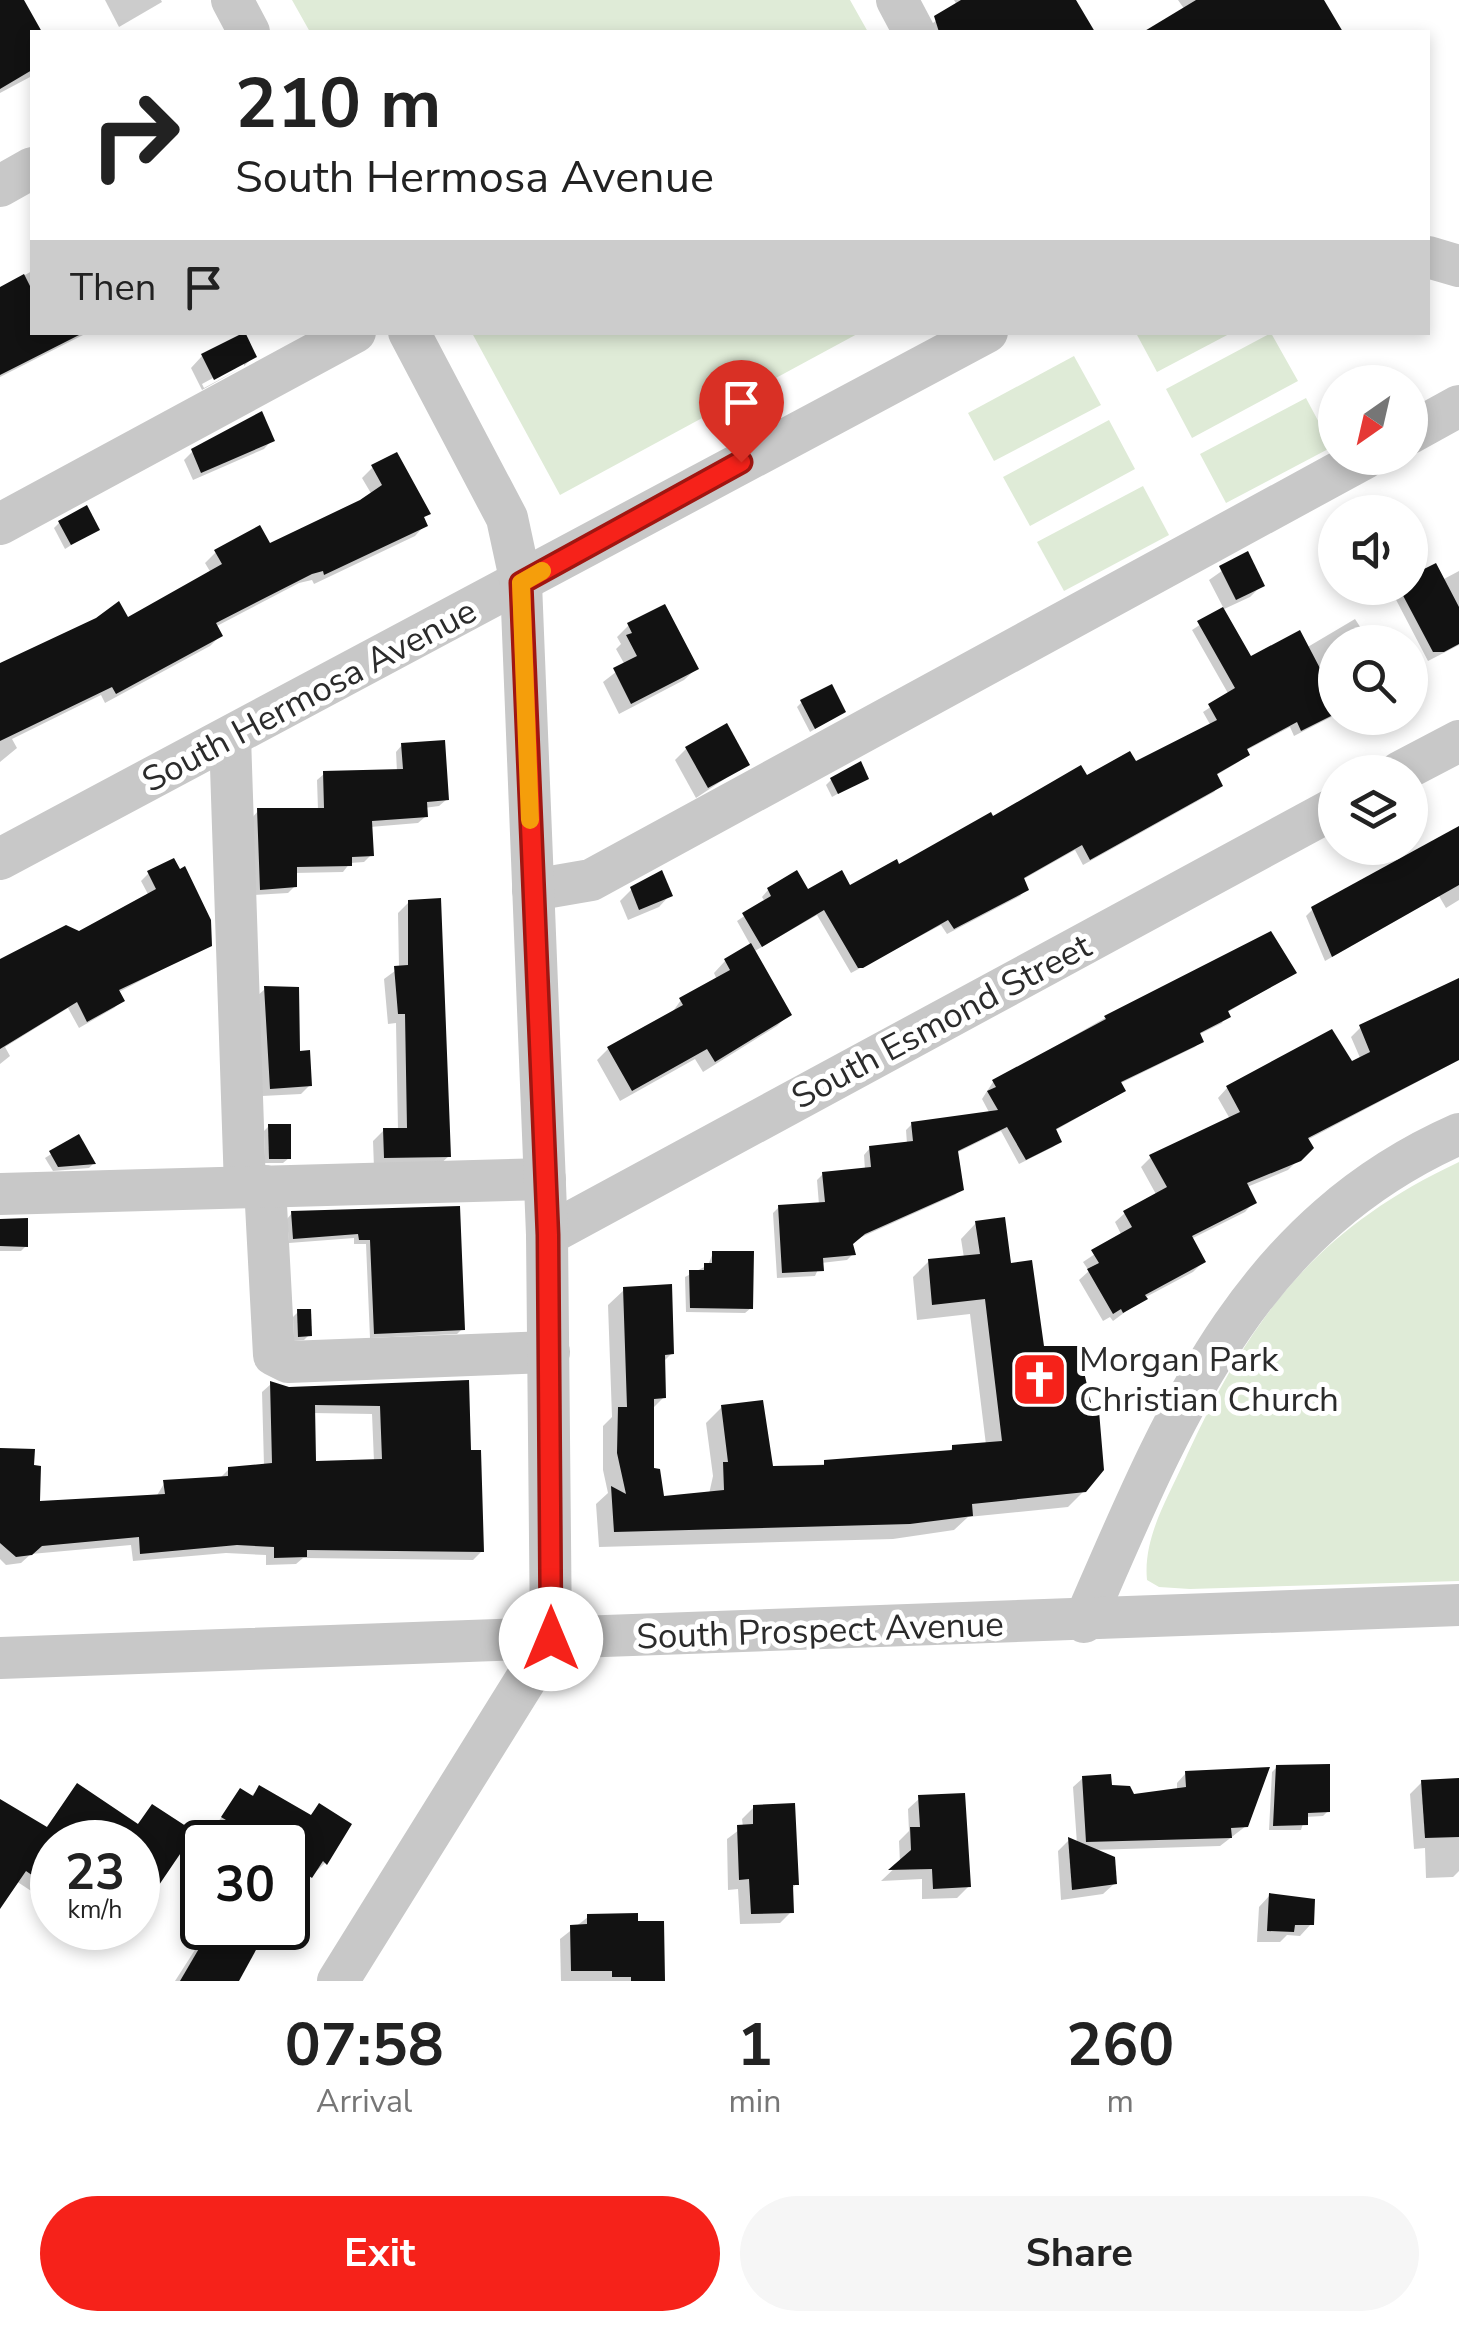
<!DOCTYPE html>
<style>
body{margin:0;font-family:"Nunito Sans",sans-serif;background:#f6f6f6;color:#222;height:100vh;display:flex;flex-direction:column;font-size:38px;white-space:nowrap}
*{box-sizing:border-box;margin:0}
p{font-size:32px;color:#767676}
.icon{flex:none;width:55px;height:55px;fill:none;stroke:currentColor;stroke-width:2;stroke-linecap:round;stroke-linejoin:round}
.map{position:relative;height:1981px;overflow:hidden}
.details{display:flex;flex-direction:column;background:#fff;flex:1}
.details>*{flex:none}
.hud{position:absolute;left:30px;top:30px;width:1400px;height:305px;border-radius:0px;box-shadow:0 5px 15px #0003;background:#fff;color:#222;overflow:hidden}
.needle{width:65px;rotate:214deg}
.buttons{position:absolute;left:1318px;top:365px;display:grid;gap:20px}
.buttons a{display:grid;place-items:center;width:110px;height:110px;border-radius:50%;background:#fff;box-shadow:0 5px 15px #0003;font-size:50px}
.speed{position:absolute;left:30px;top:1820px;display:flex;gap:20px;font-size:50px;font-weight:700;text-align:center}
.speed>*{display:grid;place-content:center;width:130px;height:130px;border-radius:50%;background:#fff;box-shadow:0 5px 15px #0003;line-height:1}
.speed small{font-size:25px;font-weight:400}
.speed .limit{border:5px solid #111;border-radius:15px;background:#fff;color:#111}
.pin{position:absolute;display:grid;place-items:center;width:85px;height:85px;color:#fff;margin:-102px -42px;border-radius:50% 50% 50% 0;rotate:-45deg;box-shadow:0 0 10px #0007}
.pin .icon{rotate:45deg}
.me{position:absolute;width:110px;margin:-55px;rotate:0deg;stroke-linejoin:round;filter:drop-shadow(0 0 8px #0008)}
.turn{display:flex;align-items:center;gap:35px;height:210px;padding:0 40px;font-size:45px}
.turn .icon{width:130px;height:130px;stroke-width:2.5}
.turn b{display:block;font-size:70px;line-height:85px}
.then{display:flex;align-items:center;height:95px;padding:0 40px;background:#0003;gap:20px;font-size:38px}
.eta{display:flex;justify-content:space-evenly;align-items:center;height:170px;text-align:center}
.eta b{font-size:60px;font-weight:700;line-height:70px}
.button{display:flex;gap:20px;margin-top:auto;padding:20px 40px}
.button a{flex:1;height:115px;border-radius:60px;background:#f6221a;color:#fff;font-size:40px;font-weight:700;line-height:115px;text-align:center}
.button a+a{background:#f6f6f6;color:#222}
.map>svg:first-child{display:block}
.green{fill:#dfebd7}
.shadow{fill:#0003;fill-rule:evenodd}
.building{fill:#121212;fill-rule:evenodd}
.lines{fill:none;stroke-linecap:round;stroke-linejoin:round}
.minor{stroke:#c8c8c8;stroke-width:42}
.route-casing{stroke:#a01611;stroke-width:25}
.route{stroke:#f6221a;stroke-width:18}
.slow{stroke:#f59e0b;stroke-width:18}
.labels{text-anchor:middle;stroke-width:10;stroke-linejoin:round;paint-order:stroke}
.street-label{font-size:35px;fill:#2b2b2b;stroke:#fff}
.poi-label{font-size:35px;fill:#2b2b2b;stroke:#fff;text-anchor:start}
</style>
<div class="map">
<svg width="1459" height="1981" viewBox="0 0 1459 1981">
<rect width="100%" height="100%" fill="#fff"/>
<!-- green -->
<g class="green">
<polygon points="292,0 850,0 868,32 310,32"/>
<polygon points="472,333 859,333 560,495"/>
<polygon points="1136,333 1231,333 1157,372"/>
<polygon points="1271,333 1298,381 1192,438 1166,389"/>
<polygon points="1074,356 1101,405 994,461 968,413"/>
<polygon points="1306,398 1332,447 1226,503 1200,454"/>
<polygon points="1109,420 1135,469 1030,526 1003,477"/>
<polygon points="1143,486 1169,535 1064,591 1037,542"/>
<path d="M1459 1162V1581L1190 1589 1159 1587 1147 1580C1143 1539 1166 1501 1183 1464 1248 1321 1312 1231 1459 1162Z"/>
</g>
<!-- shadow -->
<g class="shadow">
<polygon points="0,0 21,0 39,32 32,32 32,76 0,93"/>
<polygon points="105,0 161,0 162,2 119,27"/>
<polygon points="954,0 1073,0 1092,32 921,32 957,5"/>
<polygon points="1178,0 1321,0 1340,32 1147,32 1185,10"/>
<polygon points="32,271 32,332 89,332 0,377 0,289"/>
<polygon points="244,336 254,356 244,366 244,361 202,384 204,388 243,367 202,390 191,368 202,356"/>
<polygon points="272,440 264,449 193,480 184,460 193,451"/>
<polygon points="373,467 428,513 422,519 425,525 415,536 314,584 312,580 299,583 215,627 220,636 210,646 105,703 101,695 12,739 17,748 0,762 0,666 127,621 211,573 205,563 216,552 269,546 372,495 362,478"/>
<polygon points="59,523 97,529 65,549 54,528"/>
<polygon points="1246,554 1262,585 1250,597 1222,610 1250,660 1306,648 1355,619 1370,642 1335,642 1335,715 1294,736 1290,727 1245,751 1240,761 1215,776 1220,785 1214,792 1083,865 1075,850 1022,880 1026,889 1020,896 947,934 941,925 851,973 817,915 753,952 788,1015 777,1026 703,1072 695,1059 620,1101 597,1060 608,1049 671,1014 681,1000 717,980 714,973 725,961 751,946 737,921 765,902 762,897 768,890 849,888 992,819 1086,778 1135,764 1211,726 1203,712 1229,695 1192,630 1224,609 1209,580"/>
<polygon points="1459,571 1459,645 1428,661 1392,592 1410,588 1410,579 1442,580"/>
<polygon points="629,625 696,669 684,680 619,714 603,682 625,665 616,649 621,644 617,637"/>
<polygon points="802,702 843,712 810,732 797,707"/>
<polygon points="402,745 446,800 439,806 424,808 425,817 418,823 370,827 371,855 364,862 350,863 343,872 294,873 295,886 288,893 254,895 252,818 258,811 318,810 317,780 324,774 397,772 396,752"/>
<polygon points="686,749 747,764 696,798 675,760"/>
<polygon points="866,778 832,797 826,785 831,780"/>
<polygon points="1459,828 1459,900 1446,908 1439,896 1325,961 1306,916 1313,909"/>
<polygon points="149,873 209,945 117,993 122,1001 114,1008 79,1028 68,1008 5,1047 10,1056 0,1064 0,961 66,928 79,934 149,896 141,881"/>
<polygon points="632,889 670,895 659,907 628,920 620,901"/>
<polygon points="409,902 449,1156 438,1166 374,1168 373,1141 384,1130 398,1130 396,1023 388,1024 384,979 399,968 398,913"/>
<polygon points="1294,973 1226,1013 1222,1023 1198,1035 1201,1041 1195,1047 1119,1084 1122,1090 1116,1096 1054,1131 1059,1141 1053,1147 1019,1164 1001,1131 956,1153 961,1189 955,1195 857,1239 850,1244 853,1254 847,1260 821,1263 815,1276 777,1278 773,1213 779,1207 819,1205 817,1180 823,1174 865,1170 864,1155 870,1148 907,1144 906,1130 912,1124 990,1114 982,1099 993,1082 1105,1018"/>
<polygon points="1459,979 1459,1060 1307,1140 1311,1147 1288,1170 1247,1187 1254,1202 1245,1212 1191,1239 1203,1262 1193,1272 1144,1298 1113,1321 1110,1317 1103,1321 1079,1280 1089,1271 1083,1262 1122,1236 1115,1222 1125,1213 1157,1196 1141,1167 1151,1157 1230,1119 1218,1098 1227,1088 1351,1064 1361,1060 1351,1037 1361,1027"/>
<polygon points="265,989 310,1085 301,1094 262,1096 256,997"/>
<polygon points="269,1126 289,1158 283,1163 265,1163 264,1131"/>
<polygon points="78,1137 93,1164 89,1168 53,1171 45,1158"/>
<polygon points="458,1209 462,1329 457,1334 370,1338 366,1244 354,1244 354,1238 289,1243 287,1219 292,1213"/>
<polygon points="0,1220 26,1246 21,1251 0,1251"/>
<polygon points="976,1223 1009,1265 1042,1348 1084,1491 1068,1507 968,1517 954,1530 893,1539 599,1547 596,1504 608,1493 603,1470 603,1426 612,1417 608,1305 624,1290 672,1353 662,1363 664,1397 652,1409 651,1471 662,1499 709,1494 713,1476 706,1423 722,1407 770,1469 948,1453 953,1447 986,1445 970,1314 917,1320 913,1277 929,1261 964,1258 961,1239"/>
<polygon points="713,1253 751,1308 745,1313 686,1312 685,1277 708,1265"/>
<polygon points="298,1312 309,1335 304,1340 294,1341 293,1317"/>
<path d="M466 1383 469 1452 482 1551 473 1560 303 1558 296 1564 266 1565V1555L226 1553 133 1561 131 1545 31 1554 21 1563 6 1565 0 1559V1451L37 1504 156 1497 165 1482 219 1479 229 1469 264 1466 262 1392 271 1384 289 1390ZM313 1413 372 1414 374 1462 314 1463Z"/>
<polygon points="1277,1767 1328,1811 1323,1816 1305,1817 1301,1830 1269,1830 1272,1772"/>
<polygon points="1186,1773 1246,1826 1220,1846 1092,1850 1115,1883 1103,1894 1061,1900 1058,1851 1069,1840 1077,1844 1073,1787 1083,1778 1132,1797 1177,1791 1177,1783"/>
<polygon points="1459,1780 1459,1871 1453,1877 1426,1878 1425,1848 1414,1849 1410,1794 1422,1782"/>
<polygon points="77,1786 136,1826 152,1807 157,1884 147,1894 138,1888 138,1842 52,1842 52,1898 48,1902 16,1881 0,1905 0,1802 45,1829"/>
<polygon points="260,1788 309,1817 319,1806 349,1825 325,1863 299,1888 288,1880 288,1842 231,1842 212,1830 241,1791 250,1797"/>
<polygon points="920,1798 969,1886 957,1898 922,1899 922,1879 881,1881 900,1863 899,1841 909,1831 908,1809"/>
<polygon points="754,1807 796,1884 791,1890 791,1912 780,1923 740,1924 738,1889 728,1890 727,1839 743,1827 742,1819"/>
<polygon points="1270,1895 1311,1924 1300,1936 1287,1935 1280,1942 1257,1942 1259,1907"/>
<polygon points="588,1917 662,1981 561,1981 560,1939"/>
<polygon points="209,1928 237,1928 259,1940 234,1981 175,1981"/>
</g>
<!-- building -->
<g class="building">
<polygon points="0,0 24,0 42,32 32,32 32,70 0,89"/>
<polygon points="961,0 1076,0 1095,32 939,32 934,16"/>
<polygon points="1196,0 1324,0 1343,32 1143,32"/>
<polygon points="24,274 32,290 32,332 85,332 0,375 0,287"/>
<polygon points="245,332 257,357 214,380 201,354"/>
<polygon points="262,411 275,441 201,473 191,449"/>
<polygon points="397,452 431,514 424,517 428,526 324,575 323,571 312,574 216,623 223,636 116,694 112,687 0,741 0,663 96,618 119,601 128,617 222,564 214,550 260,525 270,543 360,500 382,485 371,465"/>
<polygon points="87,505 100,530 71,545 58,521"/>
<polygon points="1248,551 1265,586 1236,600 1219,566"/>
<polygon points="1436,563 1459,607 1459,644 1444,652 1433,652 1399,588 1410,588 1410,576"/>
<polygon points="665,604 699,669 631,704 613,668 637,656 626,635 632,633 627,623"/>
<polygon points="1223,607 1251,656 1300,630 1335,697 1335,714 1301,731 1297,722 1247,749 1250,755 1217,774 1223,786 1090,860 1082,845 1024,878 1029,890 954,929 948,920 863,968 858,968 824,910 762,947 742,913 771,896 767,888 797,870 808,889 842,870 850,885 897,859 899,864 991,812 993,816 1081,765 1087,775 1130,751 1136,761 1217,720 1208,704 1235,688 1197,621"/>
<polygon points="832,684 846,712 815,729 800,700"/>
<polygon points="727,723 750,765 708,788 685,747"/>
<polygon points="445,740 449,800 427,802 428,817 372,821 374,856 352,857 352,866 297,867 297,887 260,890 257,808 324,808 323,771 403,769 401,743"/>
<polygon points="861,761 869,779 838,794 830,778"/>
<polygon points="1459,826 1459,885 1332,957 1311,907"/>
<polygon points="174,858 180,869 185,866 211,920 212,946 119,990 125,1001 87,1022 77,1002 0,1049 0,959 66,925 79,931 156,889 147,871"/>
<polygon points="662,870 673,896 639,910 630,887"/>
<polygon points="441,898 451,1157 384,1158 383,1128 407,1128 405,1014 398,1014 394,966 408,965 408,900"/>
<polygon points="1271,931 1297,973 1228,1011 1231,1017 1200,1033 1204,1042 1121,1082 1126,1091 1056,1129 1062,1142 1026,1160 1007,1127 958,1151 964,1190 865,1234 853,1244 856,1255 823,1258 824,1271 782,1273 778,1205 825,1202 822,1172 871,1167 869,1146 913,1141 911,1122 998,1110 987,1091 996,1087 992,1080 1106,1019 1104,1016"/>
<polygon points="751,943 792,1015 715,1062 707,1049 632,1091 607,1047 683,1005 679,998 730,970 724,959"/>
<polygon points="1459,978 1459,1060 1308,1138 1314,1148 1301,1161 1247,1183 1257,1203 1192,1236 1206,1262 1145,1295 1148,1299 1123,1313 1121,1309 1113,1314 1087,1269 1099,1263 1091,1250 1132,1227 1123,1211 1167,1187 1149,1155 1240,1112 1226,1086 1332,1029 1352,1061 1370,1052 1359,1025"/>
<polygon points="264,986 299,987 300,1051 310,1050 312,1086 270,1089"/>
<polygon points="268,1124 291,1124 291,1159 269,1159"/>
<polygon points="79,1134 96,1164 58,1167 49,1151"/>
<polygon points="460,1206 465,1330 374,1334 370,1240 359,1240 358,1234 293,1239 291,1211"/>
<polygon points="1005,1217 1011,1263 1032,1260 1044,1346 1078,1346 1093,1411 1099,1411 1104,1470 1086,1492 972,1504 973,1516 910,1524 614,1532 611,1486 626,1494 617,1453 618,1407 627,1407 623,1287 672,1284 674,1354 665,1355 666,1398 654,1399 654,1468 660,1469 664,1496 724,1490 723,1462 728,1462 721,1405 763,1400 773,1466 824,1465 824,1460 952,1450 952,1445 1002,1441 985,1299 932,1305 928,1259 980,1254 975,1221"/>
<polygon points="28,1218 28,1247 0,1246 0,1219"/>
<polygon points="712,1251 754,1251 753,1309 690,1308 689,1270 704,1270 704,1263 712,1263"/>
<polygon points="297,1309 311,1309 312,1336 298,1337"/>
<path d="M469 1380 471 1450H481L484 1552 307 1550V1557L274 1558V1547L237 1545 140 1554 139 1537 42 1546 32 1555 16 1557 0 1543V1448L35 1449 34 1465 41 1466 40 1501 165 1494 163 1480 228 1476V1467L272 1463 270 1381 289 1387ZM315 1405 380 1406 382 1459 316 1461Z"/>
<polygon points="1330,1764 1330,1812 1308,1813 1308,1825 1273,1826 1276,1765"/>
<polygon points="1270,1767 1248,1827 1231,1828 1232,1838 1086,1842 1082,1776 1111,1774 1112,1785 1130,1786 1134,1794 1186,1787 1185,1771"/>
<polygon points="1459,1778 1459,1837 1425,1838 1421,1780"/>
<polygon points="77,1783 138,1824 152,1804 195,1832 159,1885 138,1872 138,1842 52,1842 52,1889 26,1871 0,1909 0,1799 47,1827"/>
<polygon points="259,1785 311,1815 319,1803 352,1824 327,1865 323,1861 312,1878 288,1862 288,1842 262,1842 221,1817 240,1788 253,1796"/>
<polygon points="965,1793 971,1887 933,1889 932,1869 888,1870 911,1850 910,1827 920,1827 918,1795"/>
<polygon points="795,1803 799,1885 793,1885 794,1913 751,1914 749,1879 739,1880 737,1825 753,1824 753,1805"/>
<polygon points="1068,1837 1115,1857 1117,1884 1072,1890"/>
<polygon points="1269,1893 1315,1899 1314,1925 1295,1925 1294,1932 1267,1931"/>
<polygon points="638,1913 638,1921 664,1921 665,1981 631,1981 631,1977 612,1977 612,1971 571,1971 570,1925 587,1924 587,1914"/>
<polygon points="211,1928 242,1928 262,1939 239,1981 180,1981"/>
</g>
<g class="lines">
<!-- minor -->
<g class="minor">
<polyline points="232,0 249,32"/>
<polyline points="897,0 914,32"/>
<polyline points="0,186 32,168"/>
<polyline points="1428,257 1459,266"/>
<polyline points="1410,433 1459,406"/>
<polyline points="0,524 355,332"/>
<polyline points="230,737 245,1187"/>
<polyline points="1400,772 1459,741"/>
<polyline points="0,859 987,332"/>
<polyline points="533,890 591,880 1365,458"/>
<polyline points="265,1186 274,1355 288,1362 549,1352"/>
<polyline points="0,1194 545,1179"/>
<polyline points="547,1235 1335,808"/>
<path d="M1084 1622C1171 1422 1246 1228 1459 1134"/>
<polyline points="0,1658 1459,1605"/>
<polyline points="338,1981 551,1639 547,1235 521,583 507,518 409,332"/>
</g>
</g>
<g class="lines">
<defs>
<polyline id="route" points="551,1639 548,1235 521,583 741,462"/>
</defs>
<!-- route casing -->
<use href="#route" class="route-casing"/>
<!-- route -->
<use href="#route" class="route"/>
<!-- slow -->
<polyline class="slow" points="530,820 521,583 542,571"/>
</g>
<!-- icons -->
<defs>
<symbol id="church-square" viewBox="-11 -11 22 22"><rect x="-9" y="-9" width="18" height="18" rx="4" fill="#f6221a" stroke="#fff"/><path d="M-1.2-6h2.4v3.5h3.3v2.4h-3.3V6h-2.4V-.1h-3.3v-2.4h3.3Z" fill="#fff"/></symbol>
</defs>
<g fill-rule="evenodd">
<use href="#church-square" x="1008" y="1348" width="63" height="63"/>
</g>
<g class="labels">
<!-- street labels -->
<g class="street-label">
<text transform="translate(309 695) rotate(-28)" y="12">South Hermosa Avenue</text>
<text transform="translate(941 1021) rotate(-28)" y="12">South Esmond Street</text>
<text transform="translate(820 1630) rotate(-2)" y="12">South Prospect Avenue</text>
</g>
<!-- poi labels -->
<g class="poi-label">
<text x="1079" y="1371">Morgan Park<tspan x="1079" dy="40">Christian Church</tspan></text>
</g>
</g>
</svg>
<div class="buttons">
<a><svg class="needle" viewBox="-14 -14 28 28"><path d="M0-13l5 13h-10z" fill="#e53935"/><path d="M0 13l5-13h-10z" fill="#767676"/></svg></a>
<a><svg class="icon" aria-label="sound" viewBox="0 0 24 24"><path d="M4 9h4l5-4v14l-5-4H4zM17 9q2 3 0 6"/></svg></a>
<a><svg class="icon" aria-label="search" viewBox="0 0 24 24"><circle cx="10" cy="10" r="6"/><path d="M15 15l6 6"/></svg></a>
<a><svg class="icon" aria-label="layers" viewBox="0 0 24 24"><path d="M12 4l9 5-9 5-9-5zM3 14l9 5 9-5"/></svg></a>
</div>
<div class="speed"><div>23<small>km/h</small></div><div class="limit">30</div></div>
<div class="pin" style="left:741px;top:462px;background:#d93025"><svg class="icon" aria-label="arrive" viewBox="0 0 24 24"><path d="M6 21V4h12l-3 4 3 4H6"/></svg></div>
<svg class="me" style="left:551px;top:1639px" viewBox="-20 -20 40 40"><circle r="19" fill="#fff"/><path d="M0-13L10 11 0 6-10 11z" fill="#f6221a"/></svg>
<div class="hud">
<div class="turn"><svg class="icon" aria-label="right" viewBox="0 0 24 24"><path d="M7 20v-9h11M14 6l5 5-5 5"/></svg><div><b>210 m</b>South Hermosa Avenue</div></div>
<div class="then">Then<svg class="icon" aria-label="arrive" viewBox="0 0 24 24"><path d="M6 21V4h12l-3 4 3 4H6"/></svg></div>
</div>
</div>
<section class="details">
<div class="eta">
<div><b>07:58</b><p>Arrival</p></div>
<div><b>1</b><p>min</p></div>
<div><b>260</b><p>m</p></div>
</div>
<div class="button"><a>Exit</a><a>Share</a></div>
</section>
